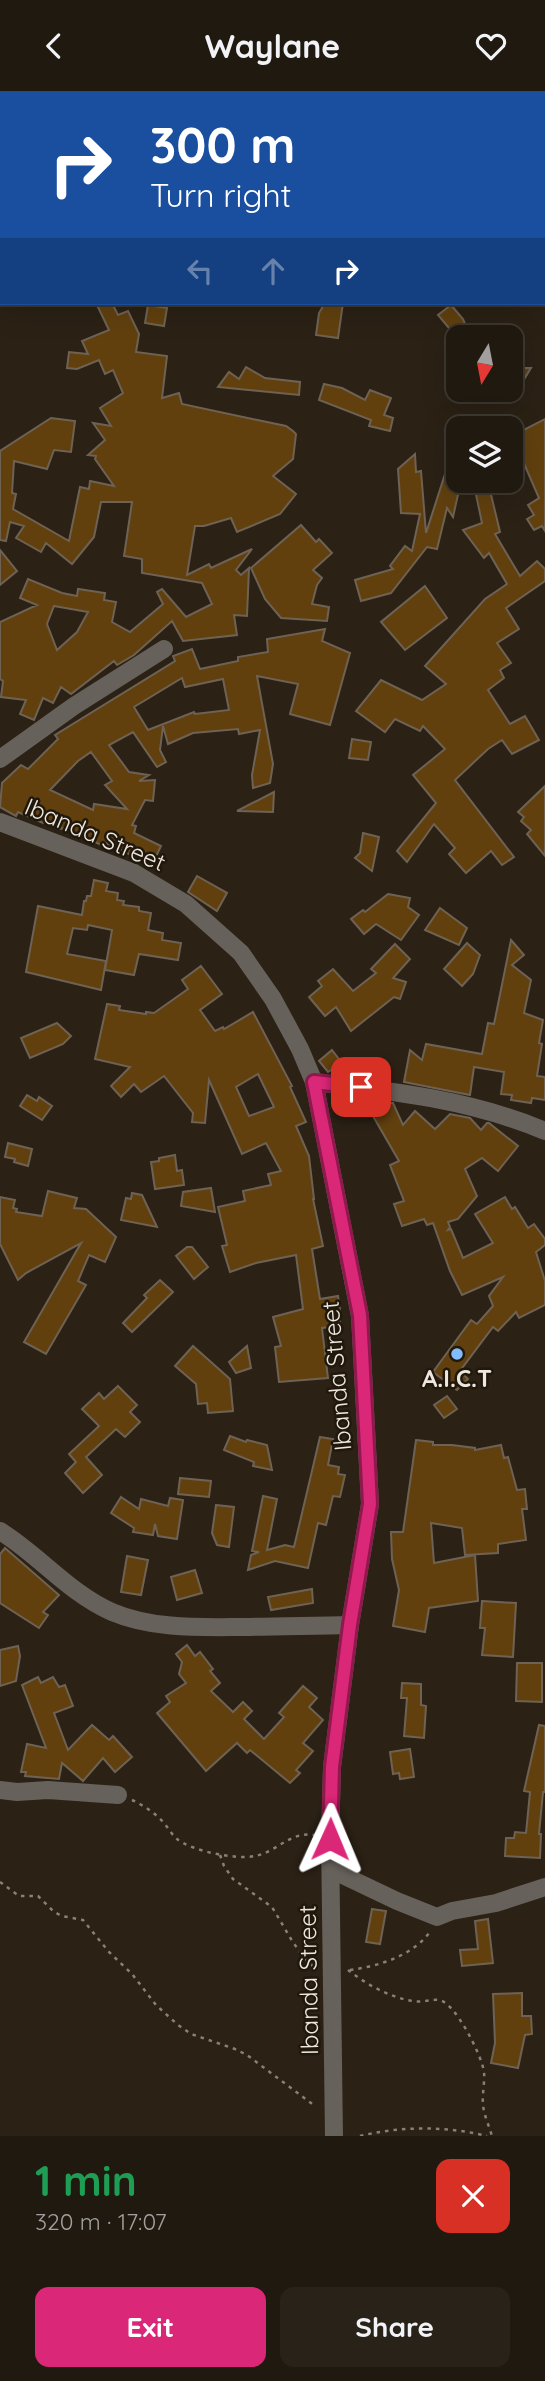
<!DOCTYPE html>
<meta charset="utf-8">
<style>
body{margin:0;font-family:Quicksand,sans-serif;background:#282219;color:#f1f3f6;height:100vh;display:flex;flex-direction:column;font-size:26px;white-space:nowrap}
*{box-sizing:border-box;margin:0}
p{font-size:23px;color:#a2a09f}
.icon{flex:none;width:38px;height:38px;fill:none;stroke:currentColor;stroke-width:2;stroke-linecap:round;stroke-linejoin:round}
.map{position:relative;height:2045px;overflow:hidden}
.sheet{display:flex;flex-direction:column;background:#201910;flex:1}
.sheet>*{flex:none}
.banner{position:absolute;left:0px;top:0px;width:546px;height:214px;box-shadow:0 7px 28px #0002,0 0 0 2px #3d3830;background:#1a4fa0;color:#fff;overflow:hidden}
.needle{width:46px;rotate:190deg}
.controls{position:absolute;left:446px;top:234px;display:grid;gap:14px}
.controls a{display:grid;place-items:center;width:77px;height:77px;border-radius:14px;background:#201910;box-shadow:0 7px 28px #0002,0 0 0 2px #3d3830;font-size:35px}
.pin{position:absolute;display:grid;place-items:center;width:60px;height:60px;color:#fff;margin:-30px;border-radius:14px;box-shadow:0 4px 10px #0006}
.me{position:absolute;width:77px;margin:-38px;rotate:1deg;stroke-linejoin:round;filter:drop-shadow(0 0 5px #0008)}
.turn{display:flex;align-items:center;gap:24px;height:147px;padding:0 35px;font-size:32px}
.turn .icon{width:91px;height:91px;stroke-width:2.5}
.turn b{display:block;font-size:49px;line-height:60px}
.lanes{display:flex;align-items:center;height:66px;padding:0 35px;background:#0003;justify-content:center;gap:35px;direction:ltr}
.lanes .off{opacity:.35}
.round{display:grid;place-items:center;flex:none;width:74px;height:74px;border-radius:14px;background:#282219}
.headline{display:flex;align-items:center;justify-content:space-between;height:119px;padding:0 35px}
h1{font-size:42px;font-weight:800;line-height:52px;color:#1e9e55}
.primary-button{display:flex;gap:14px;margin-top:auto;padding:14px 35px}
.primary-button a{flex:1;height:80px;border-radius:14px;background:#db2777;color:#fff;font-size:28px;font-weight:800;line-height:80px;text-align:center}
.primary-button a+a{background:#282219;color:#f1f3f6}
header{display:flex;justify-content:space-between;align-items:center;height:91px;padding:0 35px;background:#201910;font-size:32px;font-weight:800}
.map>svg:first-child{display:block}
.building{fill:#61400e;stroke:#6e6254;stroke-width:2;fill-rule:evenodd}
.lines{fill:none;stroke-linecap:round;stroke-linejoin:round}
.path{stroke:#898076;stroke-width:2.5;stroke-dasharray:3.5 5;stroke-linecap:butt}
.minor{stroke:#67615b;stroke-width:18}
.route-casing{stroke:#8e194d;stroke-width:18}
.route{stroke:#db2777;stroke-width:12}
.poi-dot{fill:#83bcfb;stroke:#21180c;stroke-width:2.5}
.labels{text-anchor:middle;stroke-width:5;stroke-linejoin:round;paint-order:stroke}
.street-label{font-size:24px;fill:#eee7df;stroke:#21180c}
.poi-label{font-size:24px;font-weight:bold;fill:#eee7df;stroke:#21180c}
</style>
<header><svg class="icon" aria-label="back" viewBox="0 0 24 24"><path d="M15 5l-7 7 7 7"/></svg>Waylane<svg class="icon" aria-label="heart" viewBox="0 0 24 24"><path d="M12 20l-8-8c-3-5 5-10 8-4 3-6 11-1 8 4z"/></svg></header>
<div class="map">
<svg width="545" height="2045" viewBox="0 0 545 2045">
<rect width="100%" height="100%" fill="#2b2115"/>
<!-- building -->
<g class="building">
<path d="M96 212H112L118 224 128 220 139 243 136 261 167 265 162 307 179 302 182 313 286 335 293 340 296 343 293 368 273 385 296 403 280 423 237 441 231 427 204 435H195L187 484 209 473 211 477 252 458 236 479 241 484 249 477 247 525 234 524 237 544 183 550 172 530 134 564 117 574 114 570 71 603 61 596 53 612 43 607 34 629 20 623 26 609 1 606 3 590 0 588V531L37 514 20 507 28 488 62 502 77 505 78 498 105 502 104 509 116 511 112 531 130 541 163 513 157 501 162 498 186 526 212 513 202 492 142 482V468L124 465 132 411H101L94 446 72 473 46 452 41 461 16 447 24 435 10 431 6 450 0 449V360L51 327 75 330 71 361 54 359 47 378 14 370 12 402 16 403 13 418 69 450 80 396 89 398 90 390 114 395 95 368 96 365 88 364 105 349 93 332 111 335 100 317 123 302 113 279 105 283 99 269 77 278 67 277 69 261 88 263 82 250 109 239ZM54 515 88 521 77 541 57 559 47 533Z"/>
<polygon points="325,212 343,212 338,247 316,244 319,222"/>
<polygon points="148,214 167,217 164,235 145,232"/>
<polygon points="451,214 463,228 471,247 454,243 438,224"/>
<polygon points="519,245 524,277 531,277 515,303 511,278 511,246"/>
<polygon points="246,276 265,287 300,291 299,304 218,296 229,281 239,288"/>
<polygon points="324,293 342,297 365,309 370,299 391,307 384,324 393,327 390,340 369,335 371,329 319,309"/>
<polygon points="545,328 545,440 542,435 534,439 527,428 534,424 528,414 539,407 512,345"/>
<polygon points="456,360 458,360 458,390 461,390 453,426 447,417 437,458 427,456 391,502 361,510 355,489 393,478 390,475 405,455 412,460 420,423 401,422 398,378 415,363 416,381 421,380 426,442 445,383 448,384"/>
<polygon points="488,391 500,441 495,443 520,485 537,470 545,478 545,490 506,517 519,538 497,552 511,572 500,579 504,587 488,599 510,633 525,625 539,649 512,663 502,649 488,658 455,689 514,766 502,774 491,760 466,782 449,763 455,757 434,733 407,771 397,760 436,712 413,684 445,658 423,635 420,640 395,628 385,641 356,620 381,589 422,609 446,593 425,575 485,508 507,493 489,462 484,467 463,439 482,432 474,394"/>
<polygon points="301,434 316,451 319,448 332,462 313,479 322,487 317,494 312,513 329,516 327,530 281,527 265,508 251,477"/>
<polygon points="0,459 17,480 0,494"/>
<polygon points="425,495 447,527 405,559 381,531"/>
<path d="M325 538 322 550 350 562 330 634 290 623 298 593 257 585 273 673 270 692 253 697 252 684 260 639 239 643 238 638 193 642 168 653 163 635 160 659 166 671 157 676 133 641 109 654 129 681 149 684 139 690 155 689 153 710 145 709 132 734 136 735 134 742 161 755 152 774 106 752 104 755 62 737 61 738 44 730 43 732 18 721 16 725 0 716 2 692 21 674 28 678 58 648 55 644 175 570 173 565 192 558 200 578 238 570V566L268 561 267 548ZM182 587 185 596 223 588 229 619 195 623 194 621 148 639 134 616ZM91 661 112 690 105 694 127 718 94 713 93 719 50 699 78 670Z"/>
<polygon points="352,648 371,651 368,669 349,667"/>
<polygon points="545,695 545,765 527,743 531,739 521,730 524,726 518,721"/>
<polygon points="274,701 273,721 237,720"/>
<polygon points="363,742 379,746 372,780 355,767 360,762"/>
<polygon points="197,785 227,802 217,820 188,801"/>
<polygon points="94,789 108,792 106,800 118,802 117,809 124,810 123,814 139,816 139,820 151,822 148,839 163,842 162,849 181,852 178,869 139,863 134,884 105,879 112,839 88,834 87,839 73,837 67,863 106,870 101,899 26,881 38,815 82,824 84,810 86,810 87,805 91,805"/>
<polygon points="388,803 410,807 408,816 419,824 401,849 376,833 364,843 351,828 363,819 365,821"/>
<polygon points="440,817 467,837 459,854 425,839"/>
<polygon points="511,849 524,864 512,874 531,889 524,922 543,929 539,952 542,953 537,985 545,986 545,1009 532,1007 531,1012 511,1009 512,1004 501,1003 504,981 474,976 470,1004 404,991 410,959 422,969 426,953 482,963 488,932 494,933"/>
<polygon points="467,852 480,864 473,883 462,895 444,878"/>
<polygon points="395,853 410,868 393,887 406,891 400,908 394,906 351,940 336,916 325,925 309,906 322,895 318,890 333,878 353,900 376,882 371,878"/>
<path d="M201 875 222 903 200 919 215 940 223 936 224 938 253 921 292 995 290 996 306 1031 296 1035 309 1065 314 1108H313L323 1155 312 1158 320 1208 338 1205 340 1219V1235L322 1237 328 1287 279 1291 275 1256 281 1255 273 1226 303 1218 296 1164 256 1172 230 1181 222 1155 227 1154 218 1116 245 1110 243 1100 271 1094 268 1083 281 1080 266 1052 242 1063 209 989 205 1032 192 1031 193 1022 164 985 141 1001 134 993 121 1006 111 995 130 976 95 968 107 913 120 915 119 919 146 923V921L154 922 188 898 182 889ZM258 983 274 1016 249 1025 236 996Z"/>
<polygon points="57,932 71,945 63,953 30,967 21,947"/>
<polygon points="332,959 342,972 328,981 319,970"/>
<polygon points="27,1004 37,1010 39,1006 52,1015 42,1029 20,1015"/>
<polygon points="388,1012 393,1012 403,1034 415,1020 435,1038 450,1023 470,1027 481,1039 487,1032 489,1032 518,1055 498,1080 482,1067 465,1078 477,1105 458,1128 448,1131 450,1136 448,1139 451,1138 463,1167 493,1152 475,1123 505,1106 512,1118 515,1116 528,1137 534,1133 545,1148 545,1154 536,1161 545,1190 545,1214 519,1227 516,1221 498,1240 493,1236 460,1280 468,1288 457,1299 433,1281 471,1229 477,1233 493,1215 489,1205 503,1186 462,1204 450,1180 433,1132 427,1134 424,1128 402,1135 394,1113 404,1110 390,1074 399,1070 370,1020"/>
<polygon points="8,1052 32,1058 28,1075 14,1071 15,1068 5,1066"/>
<polygon points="175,1064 177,1080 182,1079 184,1094 155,1098 151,1071 159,1070 159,1067"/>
<polygon points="211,1097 215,1121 181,1115 183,1101"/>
<polygon points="48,1100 77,1107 74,1117 86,1118 116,1146 105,1171 89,1164 78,1190 86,1194 46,1263 24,1251 81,1152 26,1182 18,1189 0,1153 0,1106 15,1109 13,1117 17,1118 16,1121 42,1125"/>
<polygon points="132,1102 142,1104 157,1136 121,1129 126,1107 131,1108"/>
<polygon points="187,1156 192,1156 208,1176 194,1188 176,1165"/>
<polygon points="160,1189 173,1201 132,1241 123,1232 147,1207 144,1204"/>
<polygon points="193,1255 230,1288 233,1320 208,1322 207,1312 198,1313 196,1293 175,1275"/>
<polygon points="247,1255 251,1277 236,1282 229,1271"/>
<polygon points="118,1295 137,1314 130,1321 140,1331 125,1346 116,1338 86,1366 102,1384 83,1402 65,1382 76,1371 69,1363 99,1335 82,1318 99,1302 104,1308"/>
<polygon points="447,1305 457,1318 444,1327 434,1314"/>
<polygon points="230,1345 246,1351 247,1349 267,1354 272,1379 253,1375 254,1371 224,1359"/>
<polygon points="320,1346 333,1348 328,1374 339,1376 338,1383 345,1384 340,1406 333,1405 326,1434 318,1432 308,1477 275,1470 248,1479 251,1464 259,1461 252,1460 263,1405 277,1408 267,1459 285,1454 294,1456"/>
<polygon points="416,1349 433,1351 433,1354 452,1354 475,1357 475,1359 501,1354 504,1367 508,1366 517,1399 525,1398 527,1418 522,1418 526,1449 498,1453 498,1462 465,1464 462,1437 431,1432 434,1472 475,1464 478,1510 429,1517 425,1541 393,1535 399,1499 392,1468 391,1441 403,1441"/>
<polygon points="180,1387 211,1390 209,1406 178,1403"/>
<polygon points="121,1406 139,1418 141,1408 168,1415 170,1407 183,1409 177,1448 158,1445 155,1433 153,1444 133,1441 134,1437 111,1422"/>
<polygon points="216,1414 234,1416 229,1456 217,1454 212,1442"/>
<polygon points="5,1457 59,1504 43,1521 48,1524 39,1537 0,1512 0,1463"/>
<polygon points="127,1465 148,1469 141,1504 121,1501"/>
<polygon points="195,1479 202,1502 177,1509 171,1486"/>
<polygon points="312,1498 313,1512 271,1519 268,1506"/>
<polygon points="482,1510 516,1512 513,1566 482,1564 485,1537 480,1537"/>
<polygon points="187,1554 195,1565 200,1561 213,1578 210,1580 220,1592 211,1600 233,1621 243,1611 252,1620 244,1628 264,1648 284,1626 279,1622 303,1595 317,1607 309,1616 323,1629 303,1652 313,1660 296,1679 300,1682 290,1692 250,1659 247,1662 237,1652 206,1680 157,1622 170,1611 166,1605 186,1592 179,1583 182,1571 176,1563"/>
<polygon points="18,1555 20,1565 16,1590 0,1595 0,1559"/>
<polygon points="517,1572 542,1572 542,1611 516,1610"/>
<polygon points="38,1586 41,1592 53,1586 59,1596 65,1594 73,1615 54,1622 68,1659 92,1634 109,1649 113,1645 132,1666 115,1681 103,1667 83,1690 62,1672 59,1688 25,1685 26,1681 21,1681 27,1653 46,1657 22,1594"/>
<polygon points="402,1592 421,1593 421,1614 426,1615 424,1647 404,1645 407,1607 401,1607"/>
<polygon points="539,1634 545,1635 545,1701 543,1701 539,1743 541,1743 540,1767 505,1765 506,1747 514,1747 515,1741 526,1742 530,1701 524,1700"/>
<polygon points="410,1658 414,1686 400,1688 399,1682 393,1683 390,1661"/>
<polygon points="372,1818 386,1820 380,1853 366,1851"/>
<polygon points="488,1828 493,1872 462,1875 460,1859 478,1858 475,1830"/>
<polygon points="522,1902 522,1925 531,1925 532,1943 525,1944 518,1977 491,1972 495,1952 493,1903"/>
</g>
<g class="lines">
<!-- path -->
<g class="path">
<polyline points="429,0 433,2"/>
<polyline points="452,2 457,0"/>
<path d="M132 1709C143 1714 155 1722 163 1731 168 1736 171 1743 177 1748 191 1760 237 1769 255 1765 277 1761 290 1740 314 1744"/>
<polyline points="220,1764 224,1775 233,1788 272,1816 291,1848 303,1866 315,1877"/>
<polyline points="0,1791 19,1805 38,1805 54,1821 62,1825 83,1829 109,1861 132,1883 156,1914 178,1934 191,1943 235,1958 247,1964 315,2015"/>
<path d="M348 1879C366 1893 389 1906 412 1910 421 1912 430 1908 439 1909 455 1911 482 1965 484 1981 485 1991 482 2003 483 2014 484 2024 489 2035 492 2045"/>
<path d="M350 1879C379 1875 412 1865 430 1841"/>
<path d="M360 2045C400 2035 447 2035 487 2045"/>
</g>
<!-- minor -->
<g class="minor">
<polyline points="0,668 74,615 164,558"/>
<polyline points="0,731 134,782 186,813 241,862 273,908 300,958 314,991 360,1225 370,1413 350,1534 332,1676 330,1748 334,2045"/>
<path d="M314 991C392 1000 472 1009 545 1040"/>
<path d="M0 1440C39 1464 70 1503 112 1521 154 1539 204 1536 249 1536 282 1535 316 1535 350 1534"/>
<polyline points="0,1699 17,1701 48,1699 118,1704"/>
<polyline points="332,1779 397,1810 437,1826 452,1820 496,1812 545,1796"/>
</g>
</g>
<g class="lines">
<defs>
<polyline id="route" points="330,1748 332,1676 350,1534 370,1413 360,1224 314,991 361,996"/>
</defs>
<!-- route casing -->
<use href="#route" class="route-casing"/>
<!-- route -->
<use href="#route" class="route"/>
</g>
<!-- markers -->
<circle class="poi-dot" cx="457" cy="1263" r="7"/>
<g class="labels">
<!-- street labels -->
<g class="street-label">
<text transform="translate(95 744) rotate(23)" y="8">Ibanda Street</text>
<text transform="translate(337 1285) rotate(-95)" y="8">Ibanda Street</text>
<text transform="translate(309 1889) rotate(-91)" y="8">Ibanda Street</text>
</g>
<!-- poi labels -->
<g class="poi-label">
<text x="457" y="1296">A.I.C.T</text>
</g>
</g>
</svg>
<div class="controls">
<a><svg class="needle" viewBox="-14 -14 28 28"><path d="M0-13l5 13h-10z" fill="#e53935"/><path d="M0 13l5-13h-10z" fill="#a2a09f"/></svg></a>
<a><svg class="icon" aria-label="layers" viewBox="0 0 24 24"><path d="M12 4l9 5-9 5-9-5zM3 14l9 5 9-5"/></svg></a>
</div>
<div class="pin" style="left:361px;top:996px;background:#d93025"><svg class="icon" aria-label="arrive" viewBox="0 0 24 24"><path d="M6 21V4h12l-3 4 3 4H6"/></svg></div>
<svg class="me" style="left:330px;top:1748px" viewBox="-20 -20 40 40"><path d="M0-17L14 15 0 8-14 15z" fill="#db2777" stroke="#fff" stroke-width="4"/></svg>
<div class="banner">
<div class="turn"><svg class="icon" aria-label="right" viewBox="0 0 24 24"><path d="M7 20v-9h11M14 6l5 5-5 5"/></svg><div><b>300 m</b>Turn right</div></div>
<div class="lanes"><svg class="icon off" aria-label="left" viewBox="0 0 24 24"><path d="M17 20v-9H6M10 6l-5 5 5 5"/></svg><svg class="icon off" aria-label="ahead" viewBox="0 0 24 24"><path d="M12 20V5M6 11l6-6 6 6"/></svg><svg class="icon" aria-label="right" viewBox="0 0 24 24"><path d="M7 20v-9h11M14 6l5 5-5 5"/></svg></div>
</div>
</div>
<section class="sheet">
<div class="headline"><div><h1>1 min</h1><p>320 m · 17:07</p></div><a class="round" style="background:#d93025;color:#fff"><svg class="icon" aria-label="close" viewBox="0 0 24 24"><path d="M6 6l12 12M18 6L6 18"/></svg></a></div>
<div class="primary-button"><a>Exit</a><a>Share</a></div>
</section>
